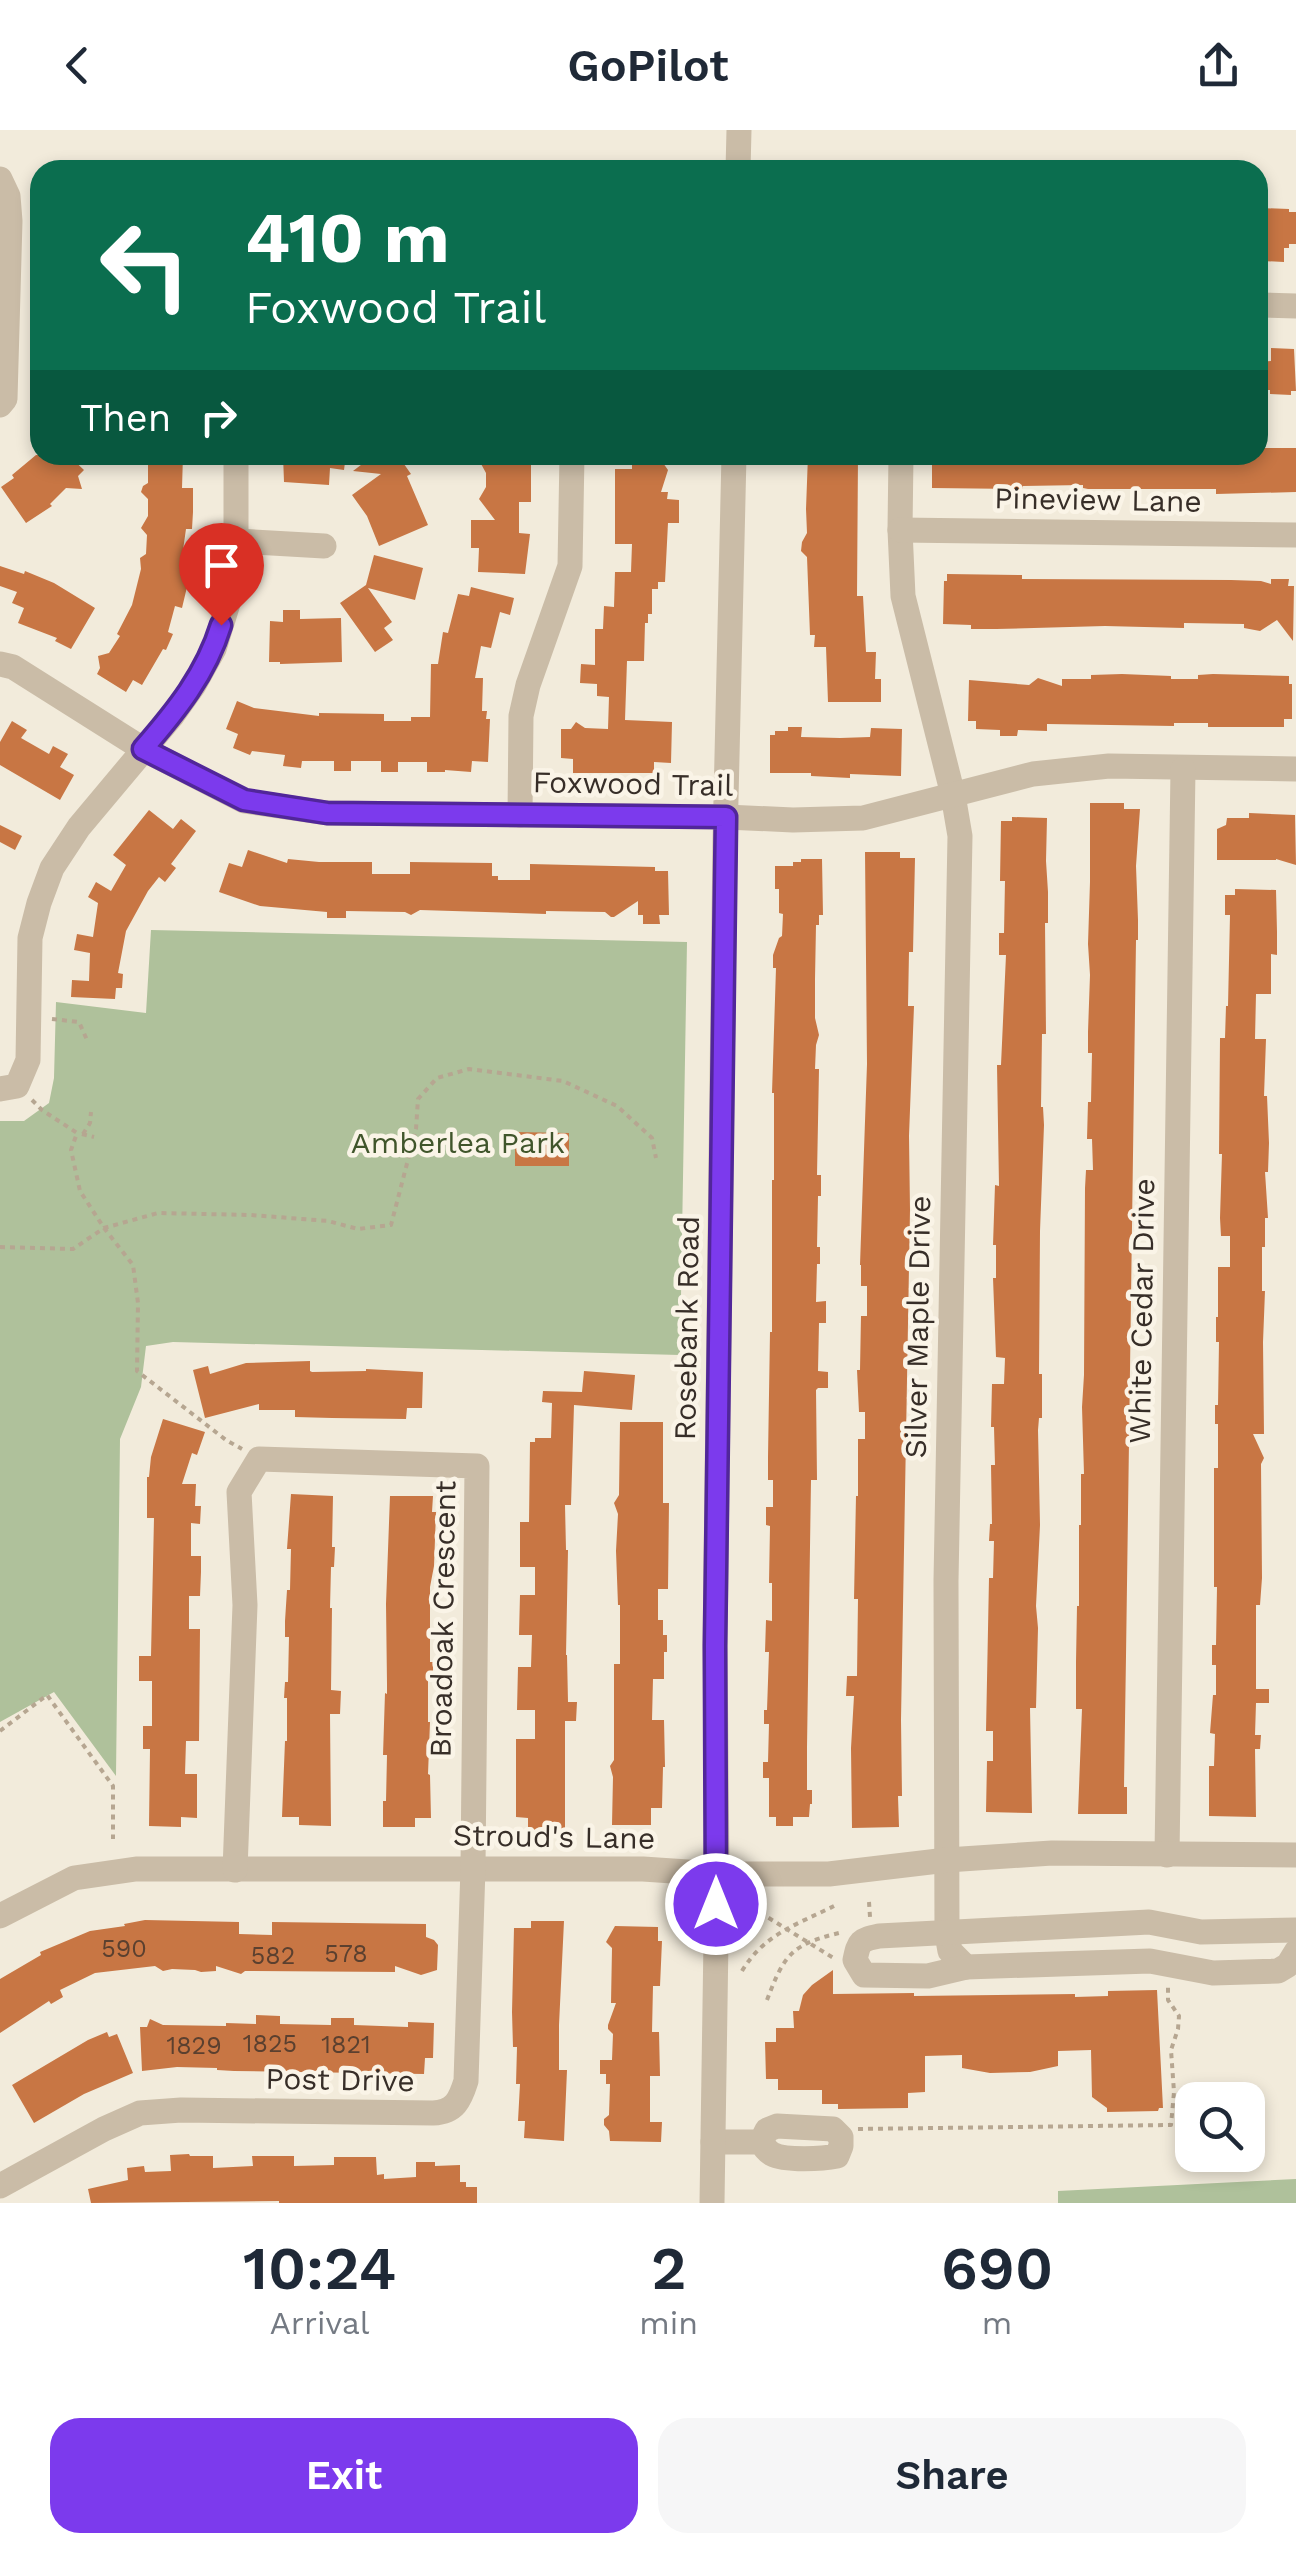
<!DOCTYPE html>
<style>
body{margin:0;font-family:"Work Sans",sans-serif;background:#f6f6f7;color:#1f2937;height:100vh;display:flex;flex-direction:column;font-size:38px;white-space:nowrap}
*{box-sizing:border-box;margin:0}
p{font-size:32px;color:#747a83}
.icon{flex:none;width:55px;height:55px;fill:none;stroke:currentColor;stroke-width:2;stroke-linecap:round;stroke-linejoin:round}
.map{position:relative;height:2073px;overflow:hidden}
.panel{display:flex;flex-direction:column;background:#fff;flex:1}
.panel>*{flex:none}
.hud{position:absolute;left:30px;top:30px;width:1238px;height:305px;border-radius:30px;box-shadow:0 5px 15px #0003;background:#0b6e4f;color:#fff;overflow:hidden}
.buttons{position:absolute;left:1175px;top:1952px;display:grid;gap:20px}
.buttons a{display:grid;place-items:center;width:90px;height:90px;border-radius:20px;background:#fff;box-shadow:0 5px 15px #0003;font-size:50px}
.pin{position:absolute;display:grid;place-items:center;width:85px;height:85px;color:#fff;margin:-102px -42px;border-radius:50% 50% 50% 0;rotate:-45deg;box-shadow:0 0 10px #0007}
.pin .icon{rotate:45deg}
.me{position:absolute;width:110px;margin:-55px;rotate:0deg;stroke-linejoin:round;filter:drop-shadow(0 0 8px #0008)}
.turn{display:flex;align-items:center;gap:35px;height:210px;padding:0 50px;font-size:45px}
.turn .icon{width:130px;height:130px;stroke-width:2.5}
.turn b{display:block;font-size:70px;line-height:85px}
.then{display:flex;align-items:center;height:95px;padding:0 50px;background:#0003;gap:20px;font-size:38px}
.eta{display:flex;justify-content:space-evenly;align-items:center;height:170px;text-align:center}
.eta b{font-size:60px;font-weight:600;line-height:70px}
.cta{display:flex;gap:20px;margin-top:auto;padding:20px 50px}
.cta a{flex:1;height:115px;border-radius:30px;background:#7c3aed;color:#fff;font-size:40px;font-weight:600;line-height:115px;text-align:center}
.cta a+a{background:#f6f6f7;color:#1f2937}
header{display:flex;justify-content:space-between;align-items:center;height:130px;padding:0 50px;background:#fff;font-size:45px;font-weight:600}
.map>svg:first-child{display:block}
.green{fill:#afc19b}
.building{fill:#c87644}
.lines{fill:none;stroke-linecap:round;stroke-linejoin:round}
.path{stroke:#b6a691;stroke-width:4;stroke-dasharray:5 5;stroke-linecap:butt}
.minor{stroke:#cabca7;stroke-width:25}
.route-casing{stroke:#51269a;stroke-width:25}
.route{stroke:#7c3aed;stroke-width:18}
.labels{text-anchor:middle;stroke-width:9;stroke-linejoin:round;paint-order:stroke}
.number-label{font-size:25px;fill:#5b402f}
.street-label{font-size:30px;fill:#372e28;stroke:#faf4e7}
.park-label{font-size:30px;fill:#40552b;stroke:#faf4e7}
</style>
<header><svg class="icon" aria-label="back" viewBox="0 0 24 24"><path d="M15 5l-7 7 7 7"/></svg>GoPilot<svg class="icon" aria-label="share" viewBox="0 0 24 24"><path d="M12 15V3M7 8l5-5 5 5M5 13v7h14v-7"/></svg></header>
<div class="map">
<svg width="1296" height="2073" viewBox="0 0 1296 2073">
<rect width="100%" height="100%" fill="#f2ebdb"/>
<!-- green -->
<g class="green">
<polygon points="151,800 687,812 680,1225 173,1212 146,1216 141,1257 120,1309 116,1646 54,1562 0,1592 0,991 24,991 49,973 54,948 56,872 146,883"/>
<polygon points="1296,2049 1296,2073 1058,2073 1058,2061"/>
</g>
<!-- building -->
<g class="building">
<polygon points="1259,78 1289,79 1289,82 1296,82 1296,114 1289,114 1289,118 1284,118 1284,132 1262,131 1262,118 1258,118"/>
<polygon points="1271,218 1294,219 1296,261 1291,261 1291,265 1270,264 1270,260 1258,260 1258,232 1271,231"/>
<polygon points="1258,318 1296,318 1296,362 1216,364 1216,359 1088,359 1083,358 1083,355 1023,356 1023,359 932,358 932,325 1258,325"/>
<polygon points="36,325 68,325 84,340 78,346 82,359 66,358 50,374 52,376 26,393 1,357 14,348 12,345"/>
<polygon points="141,325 183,325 182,358 193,358 193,382 192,399 186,399 181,434 192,436 182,478 175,476 168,502 173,504 166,520 163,519 142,555 133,550 126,562 97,544 100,538 98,526 109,523 120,506 117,504 132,475 141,439 140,428 146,424 147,405 141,398 148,386 148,369 141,362 143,356 148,353 148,334"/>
<polygon points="283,325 346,325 344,340 330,338 329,355 284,352"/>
<polygon points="374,325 384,325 390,333 399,327 411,344 407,346 428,395 379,416 367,386 352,365 381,344 353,341"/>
<polygon points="485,325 520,325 520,327 525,328 525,331 531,331 531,372 519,372 519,403 530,404 525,444 478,442 479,418 471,418 471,390 495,390 479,369 486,357 486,343 480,332"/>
<polygon points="632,325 661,325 661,330 668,340 661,362 668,362 667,369 679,370 679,393 668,393 665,452 658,452 658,459 652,459 652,484 648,484 648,493 645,493 644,531 627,531 625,590 672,592 671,633 654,632 654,643 573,643 573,629 561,628 561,599 571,599 576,592 585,598 608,599 609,567 597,566 597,554 580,553 581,534 595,535 595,499 603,499 604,476 614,477 615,442 631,442 632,414 615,414 615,339 632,339"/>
<polygon points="808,325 858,326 857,466 863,466 866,522 876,522 875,549 881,549 881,572 828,572 826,517 814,517 815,505 810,505 807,427 801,421 802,412 807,403 806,379"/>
<polygon points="374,425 423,438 415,470 368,458 392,492 384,498 393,510 375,522 340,473 366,455"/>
<polygon points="0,436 24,444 25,441 54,453 95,478 71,519 55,511 57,508 18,493 24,478 12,473 17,462 0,456"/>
<polygon points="947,444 1022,445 1022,449 1231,450 1261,451 1271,454 1271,449 1289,449 1288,456 1294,456 1293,511 1277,490 1260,501 1244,498 1244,494 1184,493 1184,498 1105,496 996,499 971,499 971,495 943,494 944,451 947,451"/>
<polygon points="471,457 514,468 510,485 500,482 491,518 481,516 475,548 483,548 482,581 487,581 486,589 490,589 488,632 472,631 471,642 445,640 445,642 427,642 427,632 398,632 398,642 381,642 381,631 351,631 351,641 334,641 334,631 302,631 301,638 283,636 285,625 252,621 250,625 233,618 238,604 226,599 237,571 254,578 319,586 319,583 384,584 384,591 411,591 411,587 430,587 431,534 438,534 443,502 448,503 458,464 469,466"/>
<polygon points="283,480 300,480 300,489 341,488 342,532 280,534 280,532 269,532 270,491 283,492"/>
<polygon points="1122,544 1171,546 1171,549 1198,549 1198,545 1213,544 1289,546 1289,554 1292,554 1292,589 1284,589 1284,597 1208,597 1208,593 1174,593 1174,596 1047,594 1047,601 1018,600 1017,606 1000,606 1000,600 976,599 976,591 968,591 969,550 1029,555 1038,548 1062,556 1062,549 1091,549 1091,545"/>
<polygon points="12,591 27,600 21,608 49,624 53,616 68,624 60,637 74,645 60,670 0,635 0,612"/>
<polygon points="788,597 802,597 801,607 840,608 870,607 871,598 902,599 901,646 850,644 850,648 811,646 811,643 770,643 770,605 775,605 775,601 788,601"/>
<polygon points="1090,673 1124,673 1124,679 1140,679 1136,736 1138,790 1138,810 1136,810 1126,1526 1124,1657 1127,1657 1127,1684 1078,1684 1082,1579 1076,1579 1076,1532 1077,1476 1079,1476 1079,1395 1081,1395 1081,1344 1084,1344 1082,1277 1084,1245 1085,1058 1086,1040 1093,1040 1092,1009 1087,1009 1088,972 1091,972 1092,923 1088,923 1088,902 1090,845 1088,814 1090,752"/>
<polygon points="149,680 173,699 181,689 196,701 171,734 176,738 165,752 159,747 148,761 126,801 118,843 123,844 122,858 116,858 115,869 71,867 72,850 89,851 90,823 74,820 77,804 93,807 98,773 88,767 96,752 111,761 126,735 113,725"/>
<polygon points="1249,683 1295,685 1296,735 1276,729 1276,730 1217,730 1217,699 1226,695 1227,688 1249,688"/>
<polygon points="1012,687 1047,688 1046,731 1048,762 1048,793 1045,793 1046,904 1042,904 1041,977 1043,977 1044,995 1040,1101 1039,1244 1042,1244 1042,1288 1039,1288 1038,1300 1040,1395 1036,1476 1038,1498 1036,1578 1030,1578 1032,1683 986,1682 987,1631 993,1631 993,1601 986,1601 989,1448 993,1448 994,1411 989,1411 990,1394 992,1394 991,1335 995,1335 994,1297 991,1297 992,1254 1004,1254 1005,1228 996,1227 993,1148 996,1148 996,1115 993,1115 995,1055 999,1056 997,935 1001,935 1006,825 999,825 999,803 1004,803 1005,751 1000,751 1001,691 1012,691"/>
<polygon points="0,695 22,706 15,720 0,712"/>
<polygon points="248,720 287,733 288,729 319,732 372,732 372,744 410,744 410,732 492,733 492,746 498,746 498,750 530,750 530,734 655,737 655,741 668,741 669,785 659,785 660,794 643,794 643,785 638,785 638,771 614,787 611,787 605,782 546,781 546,784 420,780 411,785 405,782 346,781 346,788 327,788 327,782 260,776 219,762 229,733 242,737"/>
<polygon points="865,722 900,722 900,728 915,728 913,822 909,822 908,876 914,876 909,1006 910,1080 901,1590 902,1666 898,1666 899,1697 852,1698 851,1618 854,1566 846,1566 847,1546 857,1546 858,1469 854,1469 856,1366 858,1366 858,1309 865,1309 865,1282 859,1282 857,1240 860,1240 861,1186 867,1186 867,1156 861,1156 861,1135 860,1135 867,934"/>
<polygon points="801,729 822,729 823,785 819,785 819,795 816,795 815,849 815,888 819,905 816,915 815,939 819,939 817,1045 821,1045 821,1066 818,1066 817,1117 820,1117 820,1134 817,1134 816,1172 826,1171 826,1193 819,1193 818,1241 828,1242 828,1258 818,1258 816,1260 817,1350 811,1350 807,1617 807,1660 812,1660 812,1674 810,1674 809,1687 793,1687 793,1696 776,1696 776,1687 769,1687 769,1648 763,1648 763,1632 768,1632 769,1594 764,1594 764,1580 767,1580 769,1522 765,1522 766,1490 772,1491 772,1453 769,1453 770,1396 766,1395 766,1377 773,1377 773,1350 768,1350 768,1327 770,1202 772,1202 772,1050 774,1050 774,963 772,963 776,838 773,838 773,825 779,808 782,806 783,784 779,783 779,759 775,759 775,736 793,736 793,732 801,732"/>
<polygon points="1235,759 1276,760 1277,802 1277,825 1271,824 1271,864 1256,864 1255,909 1266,909 1264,966 1267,966 1269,1013 1268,1042 1265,1042 1268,1088 1265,1088 1265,1117 1262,1117 1262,1161 1265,1161 1263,1212 1264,1304 1253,1304 1264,1328 1261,1334 1262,1448 1260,1475 1256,1475 1256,1559 1269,1559 1269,1573 1256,1573 1255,1605 1261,1605 1260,1619 1255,1619 1256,1687 1209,1686 1209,1636 1214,1636 1215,1604 1210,1603 1213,1565 1216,1565 1216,1535 1212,1535 1212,1515 1216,1515 1217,1457 1214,1457 1214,1338 1218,1338 1218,1294 1215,1294 1215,1275 1218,1275 1219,1212 1216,1212 1216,1187 1218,1187 1218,1137 1230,1137 1230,1106 1221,1106 1220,1088 1222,1024 1219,1024 1220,908 1225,908 1226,876 1228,876 1230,785 1225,785 1225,765 1235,765"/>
<polygon points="515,1002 569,1003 569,1036 515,1036"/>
<polygon points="310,1231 310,1241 312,1242 366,1241 366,1239 423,1242 422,1278 407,1278 406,1289 332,1288 295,1287 295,1280 259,1280 259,1274 205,1288 193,1240 208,1236 210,1244 246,1233"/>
<polygon points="584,1241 635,1245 632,1280 574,1275 571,1375 565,1375 566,1420 568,1420 566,1525 567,1525 568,1572 577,1572 576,1591 565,1591 565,1702 528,1701 528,1688 516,1687 516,1609 535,1609 535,1580 517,1580 518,1537 531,1537 532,1505 519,1505 520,1465 535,1465 535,1437 520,1437 520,1392 529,1392 530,1312 535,1312 535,1308 551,1308 552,1273 542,1272 543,1261 582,1262"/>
<polygon points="163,1289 205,1302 197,1325 192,1323 182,1354 196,1354 195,1376 201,1376 200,1394 191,1393 191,1426 201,1426 201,1442 200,1466 189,1466 189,1499 200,1499 199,1611 186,1611 185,1644 197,1644 197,1688 181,1687 181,1697 149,1696 150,1619 143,1619 143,1596 152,1596 152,1551 139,1551 139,1526 151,1526 154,1388 147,1388 147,1347 149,1347 151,1327"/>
<polygon points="620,1292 663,1292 663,1373 669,1373 668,1459 658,1459 658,1490 663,1490 663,1505 667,1505 667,1522 664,1522 664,1549 653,1549 652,1590 664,1590 665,1637 663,1637 662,1678 651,1678 651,1695 612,1695 613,1647 610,1636 614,1630 614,1534 620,1534 620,1475 618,1475 616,1421 618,1384 614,1373 619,1365"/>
<polygon points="291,1364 333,1366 332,1417 335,1417 334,1437 331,1437 330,1478 332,1478 331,1560 341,1561 340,1584 330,1584 331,1696 299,1695 299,1687 282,1687 285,1611 287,1611 287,1568 284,1568 285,1552 288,1552 289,1507 285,1507 285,1491 287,1460 290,1460 291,1419 287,1419"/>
<polygon points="390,1366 433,1366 432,1382 436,1382 434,1436 430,1457 430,1532 433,1532 433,1547 428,1547 428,1592 430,1592 428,1644 430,1645 431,1688 415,1688 415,1697 383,1697 383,1671 386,1671 387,1625 383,1625 385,1563 387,1564 387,1554 386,1474"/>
<polygon points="145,1790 239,1792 239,1804 272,1805 272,1792 426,1794 426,1807 434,1810 438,1815 437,1840 421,1845 395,1836 395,1842 245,1841 241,1844 216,1836 216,1841 201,1842 195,1840 172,1839 163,1841 155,1836 95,1843 60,1860 63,1867 51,1874 49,1871 0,1903 0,1849 41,1825 40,1822 90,1801 125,1796 124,1794"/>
<polygon points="531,1791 564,1791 559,1895 559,1940 567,1940 564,2011 524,2008 525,1991 518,1991 520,1954 516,1954 517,1917 513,1917 512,1882 514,1798 531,1798"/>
<polygon points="615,1796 658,1797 658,1811 662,1811 660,1856 653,1856 652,1902 659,1902 660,1946 650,1946 650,1992 662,1992 661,2012 610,2011 609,2001 604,1995 604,1989 609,1985 610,1954 606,1954 606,1944 600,1944 600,1930 612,1930 613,1904 608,1899 608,1895 616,1873 611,1873 612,1818 606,1812"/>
<polygon points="833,1840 833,1864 914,1863 914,1866 1075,1864 1075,1867 1108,1866 1108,1861 1157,1860 1163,1978 1159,1978 1158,1981 1107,1982 1107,1978 1092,1967 1091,1920 1058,1921 1058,1936 1030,1942 990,1943 962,1938 962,1925 925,1926 925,1962 908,1963 908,1978 838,1979 838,1974 822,1974 822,1960 778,1960 778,1949 766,1949 765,1912 776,1912 776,1898 794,1898 793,1881 799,1881 803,1865 812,1855"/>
<polygon points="256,1885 280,1886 280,1894 331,1895 331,1888 354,1888 354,1895 408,1897 408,1892 434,1893 433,1928 425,1928 424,1944 234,1941 217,1940 217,1938 177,1937 142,1941 140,1897 147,1897 150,1889 163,1895 226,1896 226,1893 256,1894"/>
<polygon points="107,1902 109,1907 117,1904 133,1943 84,1964 34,1993 12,1955 88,1910"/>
<polygon points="189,2024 190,2026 213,2026 213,2038 253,2036 252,2026 294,2026 294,2036 334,2035 334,2027 376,2027 377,2045 384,2044 384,2049 416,2047 416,2032 435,2032 435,2036 460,2035 460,2052 466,2052 466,2057 477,2057 477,2073 279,2073 279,2071 91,2073 88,2059 128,2050 127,2038 144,2036 145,2042 171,2041 170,2025"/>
</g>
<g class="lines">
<!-- path -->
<g class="path">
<polyline points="52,889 79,892 87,910"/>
<polyline points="32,970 42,980 77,1003 71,1020 80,1061 104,1098 133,1135 138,1173 137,1241 226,1310 242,1319"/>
<polyline points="82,1004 94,1007"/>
<polyline points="83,1004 90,993 91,982"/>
<polyline points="0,1117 73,1119 104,1098 158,1083 251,1085 328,1091 358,1099 391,1095 416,999 418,969 437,948 469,939 563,951 617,976 652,1008 656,1028"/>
<polyline points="0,1601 47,1565 113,1656 113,1709"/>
<polyline points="743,1772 835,1829"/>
<polyline points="869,1772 870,1787"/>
<path d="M742 1841C764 1804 798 1794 834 1776"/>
<path d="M767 1870C785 1822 793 1814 843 1802"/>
<polyline points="858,1999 1171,1995 1174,1962 1171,1920 1178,1899 1179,1886 1168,1870 1168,1857"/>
</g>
<!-- minor -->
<g class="minor">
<polyline points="738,40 739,0"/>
<polyline points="0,49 8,66 10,91 5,269 0,275"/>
<polyline points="1258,175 1296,176"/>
<polyline points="901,325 900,400 903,466 953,665 960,706 946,1451 947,1804 950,1821 966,1837 1150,1831 1213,1843 1278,1841 1288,1835 1296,1822"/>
<polyline points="900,400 1296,405"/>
<polyline points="236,411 324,416"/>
<polyline points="0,534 13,537 143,619 244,671 327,683 726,687 793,690 863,688 1033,644 1109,636 1296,639"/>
<polyline points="520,685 521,586 528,555 570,436 572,325"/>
<polyline points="0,959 17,956 28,930 30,808 39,773 52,738 79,697 172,586 194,555 214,519 229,470 236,411 236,325"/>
<polyline points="1167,1725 1183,639"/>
<polyline points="0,1786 74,1748 136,1739 643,1739 717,1744 829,1744 947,1730 1052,1723 1296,1725"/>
<path d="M966 1837 928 1846 864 1845 855 1830C859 1811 860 1810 879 1806L1149 1792 1201 1802 1296 1800"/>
<path d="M713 2012H761C764 2017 767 2021 772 2024 785 2031 823 2029 837 2026L841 2016V2007L833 1999 777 1996 767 2000 761 2012"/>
<path d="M0 2056 104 1999 140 1983 181 1980 433 1983C455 1982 460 1970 466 1951L473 1738 477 1336 259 1329 239 1362 245 1475 235 1740"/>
<polyline points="712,2073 717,1744 715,1516 725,712 734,325"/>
</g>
</g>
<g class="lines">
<defs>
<path id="route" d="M221 495C206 544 176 581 143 619L244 670 327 683 726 687 715 1516 716 1774"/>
</defs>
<!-- route casing -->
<use href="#route" class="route-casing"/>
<!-- route -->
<use href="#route" class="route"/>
</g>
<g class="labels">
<!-- number labels -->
<g class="number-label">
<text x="124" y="1827">590</text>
<text x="346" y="1832">578</text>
<text x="273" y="1834">582</text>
<text x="270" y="1922">1825</text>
<text x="346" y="1923">1821</text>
<text x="194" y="1924">1829</text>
</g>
<!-- street labels -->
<g class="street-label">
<text transform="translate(1098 370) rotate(1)" y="10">Pineview Lane</text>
<text transform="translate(633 654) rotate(1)" y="10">Foxwood Trail</text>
<text transform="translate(1142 1181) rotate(-89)" y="10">White Cedar Drive</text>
<text transform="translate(918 1197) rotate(-89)" y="10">Silver Maple Drive</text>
<text transform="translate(687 1198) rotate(-89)" y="10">Rosebank Road</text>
<text transform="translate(443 1489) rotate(-89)" y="10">Broadoak Crescent</text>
<text transform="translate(554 1707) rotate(1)" y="10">Stroud's Lane</text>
<text transform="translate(340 1950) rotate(1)" y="10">Post Drive</text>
</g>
<!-- park labels -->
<g class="park-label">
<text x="458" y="1023">Amberlea Park</text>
</g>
</g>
</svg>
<div class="buttons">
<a><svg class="icon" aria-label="search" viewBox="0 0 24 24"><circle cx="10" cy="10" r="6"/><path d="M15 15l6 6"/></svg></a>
</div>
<div class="pin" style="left:221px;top:495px;background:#d93025"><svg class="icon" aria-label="arrive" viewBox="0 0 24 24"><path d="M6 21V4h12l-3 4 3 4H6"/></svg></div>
<svg class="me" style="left:716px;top:1774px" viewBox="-20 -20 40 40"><circle r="17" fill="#7c3aed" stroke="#fff" stroke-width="3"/><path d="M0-11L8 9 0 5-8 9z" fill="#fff"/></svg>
<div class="hud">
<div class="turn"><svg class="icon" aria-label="left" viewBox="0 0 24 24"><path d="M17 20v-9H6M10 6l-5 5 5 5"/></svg><div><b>410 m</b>Foxwood Trail</div></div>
<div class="then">Then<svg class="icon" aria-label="right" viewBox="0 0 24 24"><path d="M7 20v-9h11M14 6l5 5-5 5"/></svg></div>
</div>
</div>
<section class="panel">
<div class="eta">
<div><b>10:24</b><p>Arrival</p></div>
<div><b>2</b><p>min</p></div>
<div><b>690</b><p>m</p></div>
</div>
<div class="cta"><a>Exit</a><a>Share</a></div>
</section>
